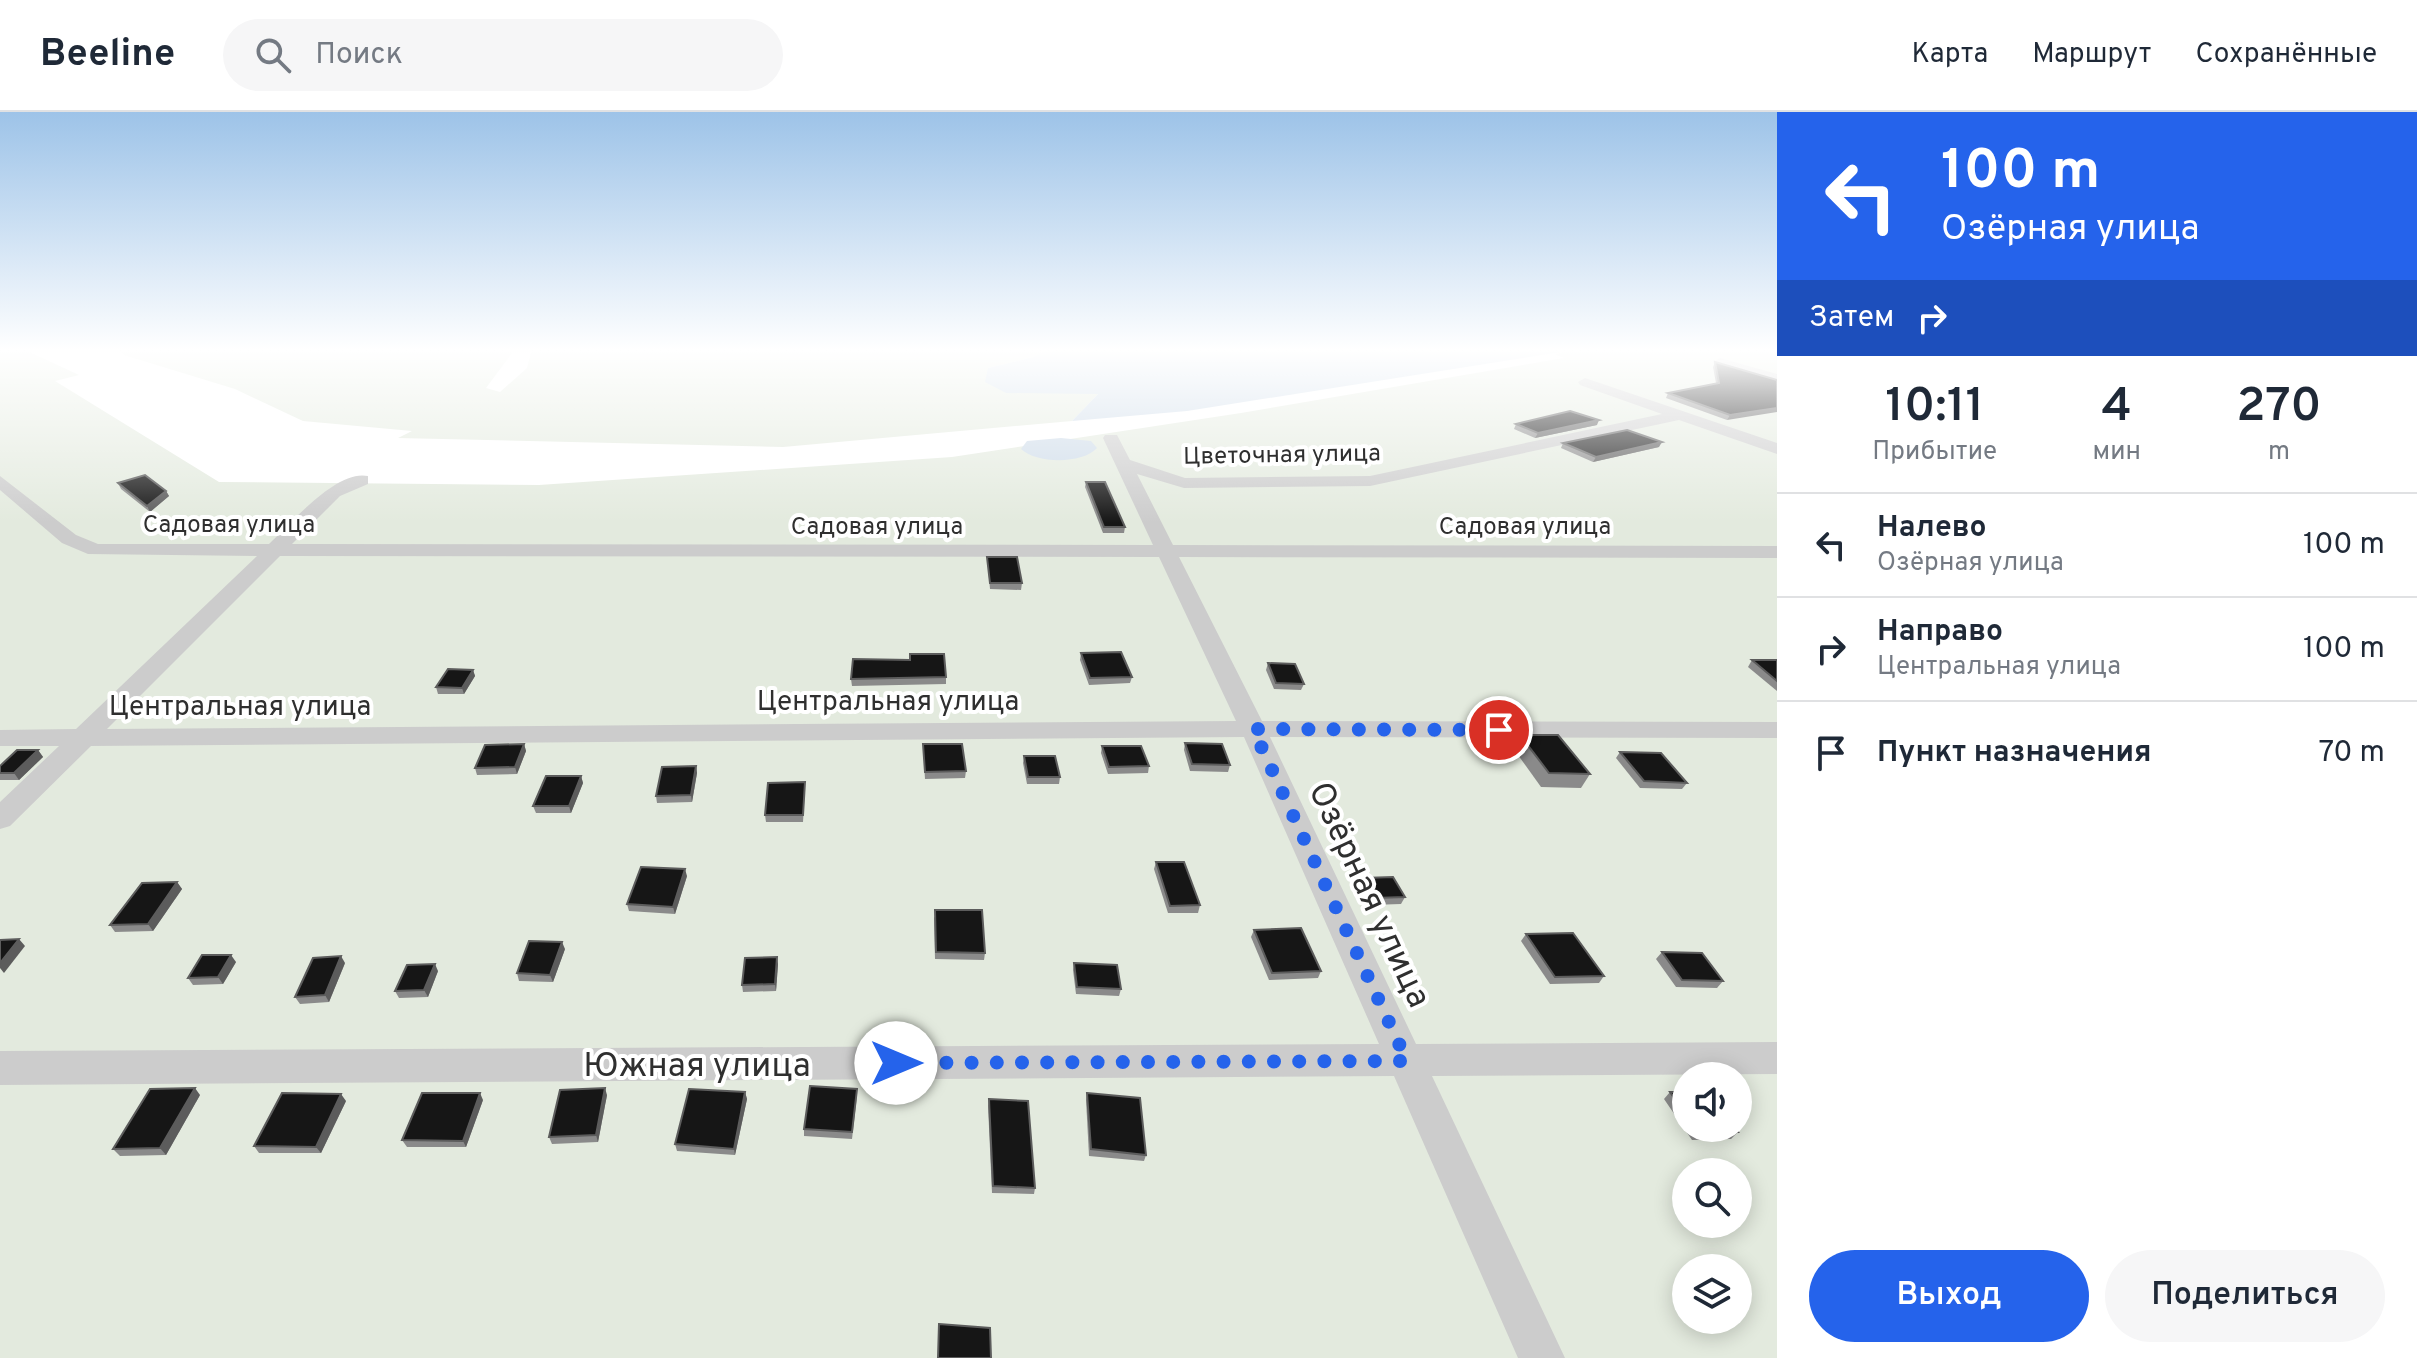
<!DOCTYPE html>
<html lang="ru">
<meta charset="utf-8">
<style>
body{margin:0;font-family:Overpass,sans-serif;background:#f6f6f7;color:#1f2937;height:100vh;display:flex;flex-direction:column;font-size:30px;white-space:nowrap}
*{box-sizing:border-box;margin:0}
p{font-size:26px;color:#747a83}
.icon{flex:none;width:44px;height:44px;fill:none;stroke:currentColor;stroke-width:2;stroke-linecap:round;stroke-linejoin:round}
.map{position:relative;flex:1;overflow:hidden}
.panel{display:flex;flex-direction:column;background:#fff;width:640px}
.panel>*{flex:none}
.top-card{background:#2563eb;color:#fff;overflow:hidden}
.tools{position:absolute;left:1672px;top:950px;display:grid;gap:16px}
.tools a{display:grid;place-items:center;width:80px;height:80px;border-radius:50%;background:#fff;box-shadow:0 4px 20px #0003;font-size:40px}
.pin{position:absolute;display:grid;place-items:center;width:68px;height:68px;color:#fff;margin:-34px;border:4px solid #fff;border-radius:50%;box-shadow:0 2px 8px #0007}
.me{position:absolute;width:88px;margin:-44px;rotate:90deg;stroke-linejoin:round;filter:drop-shadow(0 0 6px #0008)}
.turn{display:flex;align-items:center;gap:28px;height:168px;padding:0 32px;font-size:36px}
.turn .icon{width:104px;height:104px;stroke-width:2.5}
.turn b{display:block;font-size:56px;line-height:68px}
.then{display:flex;align-items:center;height:76px;padding:0 32px;background:#0003;gap:16px;font-size:30px}
.eta{display:flex;justify-content:space-evenly;align-items:center;height:136px;text-align:center}
.eta b{font-size:48px;font-weight:600;line-height:56px}
.primary-button{display:flex;gap:16px;margin-top:auto;padding:16px 32px}
.primary-button a{flex:1;height:92px;border-radius:48px;background:#2563eb;color:#fff;font-size:32px;font-weight:600;line-height:92px;text-align:center}
.primary-button a+a{background:#f6f6f7;color:#1f2937}
ul{padding:0;list-style:none}
li{display:flex;align-items:center;gap:24px;height:104px;padding:0 32px;border-top:2px solid #e0e1e3}
li div{flex:1}
li b{display:block;font-size:30px}
li em{font-style:normal}
header{display:flex;align-items:center;gap:48px;box-sizing:border-box;height:112px;padding:0 40px;background:#fff;border-bottom:2px solid #e0e1e3}
header strong{font-size:38px}
nav{display:flex;gap:44px;margin-inline-start:auto;font-size:28px}
.search{width:560px;height:72px;background:#f6f6f7;display:flex;align-items:center;gap:20px;box-sizing:border-box;padding:0 28px;border-radius:44px;color:#747a83;font-size:30px}
main{display:flex;flex:1;min-height:0}
.map>svg:first-child{display:block}
.green{fill:#e3eade;fill-rule:evenodd}
.water{fill:#ccdae8}
.lines{fill:none;stroke-linecap:round;stroke-linejoin:round}
.minor{fill:#ccc;fill-rule:evenodd}
.wall{fill:#8a8a8a}
.shaded-wall{fill:#5c5c5c}
.building{fill:#161616;stroke:#5c5c5c;stroke-width:2}
.route{stroke:#2563eb;stroke-width:14;stroke-dasharray:0 25.2}
.labels{text-anchor:middle;stroke-width:8;stroke-linejoin:round;paint-order:stroke}
.far-street-label{font-size:24px;fill:#2f2f2f;stroke:#fff}
.street-label{font-size:28px;fill:#2f2f2f;stroke:#fff}
.near-street-label{font-size:34px;fill:#2f2f2f;stroke:#fff}
</style>
<header>
<strong>Beeline</strong>
<div class="search"><svg class="icon" aria-label="search" viewBox="0 0 24 24"><circle cx="10" cy="10" r="6"/><path d="M15 15l6 6"/></svg>Поиск</div>
<nav><a>Карта</a><a>Маршрут</a><a>Сохранённые</a></nav>
</header>
<main>
<div class="map">
<svg width="1777" height="1246" viewBox="0 0 1777 1246">
<rect width="100%" height="100%" fill="#fff"/>
<!-- green -->
<g class="green">
<path d="M0 237H23L79 263 55 269 219 370 539 373 952 345 1241 301 1564 246 1554 242 1580 237H1777V1246H0ZM1686 964H1738V1016H1686ZM1686 1060H1738V1112H1686ZM1686 1156H1738V1208H1686Z"/>
<polygon points="118,237 515,237 486,276 500,280 527,256 532,237 1049,237 1033,245 988,256 1006,281 1099,281 1072,309 783,335 398,326 412,319 303,309 235,277 124,243"/>
</g>
<!-- water -->
<g class="water">
<polygon points="1049,237 1580,237 1187,299 1072,309 1098,282 1006,281 985,270 988,256 1033,245"/>
<path d="M1061 326 1091 329 1097 336C1083 352 1036 352 1021 337L1027 329Z"/>
</g>
<g class="lines">
<!-- minor -->
<g class="minor">
<polygon points="1720,246 1777,262 1777,270 1715,253 1713,250"/>
<path d="M1585 266 1777 331V342L1679 308 1370 374 1184 376 1137 362 1173 433 1777 434V446L1179 445 1262 609 1777 610V626L1270 625 1416 932 1777 930V962L1432 964 1565 1246H1518L1394 964 0 973V939L1379 932 1244 625 91 634 10 714 0 717V690L59 634H0V618L76 617 257 444 88 442 62 431 0 378V364L76 423 98 432H269C291 412 336 357 368 364V372L340 384 292 432 1153 433 1103 326 1105 323H1117L1130 348 1185 366 1370 364 1662 302 1580 273 1578 270ZM280 444 1159 445 1236 609 107 617Z"/>
</g>
</g>
<!-- wall -->
<g class="wall">
<polygon points="1715,250 1777,268 1727,308 1666,286 1668,281 1716,271 1713,255"/>
<polygon points="1516,312 1597,313 1535,326 1514,317"/>
<polygon points="1563,331 1659,335 1593,350 1561,336"/>
<polygon points="1086,370 1125,415 1124,421 1103,421 1085,375"/>
<polygon points="118,371 166,379 169,384 150,400 121,377"/>
<polygon points="987,445 1022,471 1021,478 990,477"/>
<polygon points="1081,541 1132,565 1130,571 1089,573 1080,548"/>
<polygon points="910,548 946,565 946,572 852,574 851,567"/>
<polygon points="1752,548 1777,548 1777,579 1748,555"/>
<polygon points="1268,551 1304,572 1301,578 1274,577 1266,558"/>
<polygon points="473,558 475,564 464,582 438,582 436,575"/>
<polygon points="1520,623 1590,662 1581,676 1541,675 1513,636"/>
<polygon points="1185,631 1230,653 1228,660 1190,659 1184,638"/>
<polygon points="524,632 526,639 517,662 477,663 475,656"/>
<polygon points="923,632 966,659 965,666 925,667"/>
<polygon points="1102,634 1149,654 1148,661 1108,662 1101,641"/>
<polygon points="38,638 43,645 19,668 0,668 0,661"/>
<polygon points="1620,640 1687,671 1682,677 1640,676 1616,646"/>
<polygon points="1024,644 1060,665 1059,672 1027,672 1023,651"/>
<polygon points="696,654 697,661 692,690 657,691 656,684"/>
<polygon points="581,664 583,671 571,701 536,701 533,694"/>
<polygon points="805,677 803,710 766,710 765,703"/>
<polygon points="1156,750 1200,793 1198,801 1168,801 1154,757"/>
<polygon points="687,764 675,802 629,799 627,792"/>
<polygon points="1364,766 1405,785 1401,792 1371,793 1360,773"/>
<polygon points="177,770 182,777 153,819 115,820 110,813"/>
<polygon points="934,805 985,841 984,848 935,847"/>
<polygon points="1254,818 1321,859 1318,866 1269,868 1251,825"/>
<polygon points="1526,822 1604,864 1599,871 1550,872 1521,829"/>
<polygon points="565,837 553,870 519,869 517,861"/>
<polygon points="1662,840 1723,869 1717,876 1676,875 1656,847"/>
<polygon points="236,850 223,872 193,873 188,866"/>
<polygon points="345,851 329,890 300,892 295,885"/>
<polygon points="1074,851 1121,877 1119,884 1076,882 1073,858"/>
<polygon points="778,852 776,879 743,880 742,873"/>
<polygon points="438,859 428,885 399,886 395,879"/>
<polygon points="745,980 747,987 735,1043 677,1039 675,1032"/>
<polygon points="1670,980 1686,980 1686,1016 1735,1016 1738,1020 1731,1027 1692,1028 1664,987"/>
<polygon points="1087,981 1146,1043 1144,1049 1089,1044 1086,988"/>
<polygon points="200,983 166,1043 120,1044 113,1037"/>
<polygon points="607,983 598,1030 552,1032 549,1025"/>
<polygon points="857,984 852,1027 804,1024 804,1017"/>
<polygon points="989,987 1035,1076 1034,1082 992,1081 988,994"/>
<polygon points="483,988 466,1035 407,1035 402,1028"/>
<polygon points="346,989 321,1041 259,1041 254,1034"/>
</g>
<!-- shaded-wall -->
<g class="shaded-wall">
<polygon points="1777,296 1777,300 1727,308 1730,303"/>
<polygon points="1599,308 1597,313 1535,326 1538,321"/>
<polygon points="1662,330 1659,335 1593,350 1596,345"/>
<polygon points="166,379 169,384 150,400 147,394"/>
<polygon points="473,558 475,564 464,582 462,576"/>
<polygon points="524,632 526,639 517,662 515,655"/>
<polygon points="38,638 43,645 19,668 14,661"/>
<polygon points="696,654 697,661 692,690 691,683"/>
<polygon points="581,664 583,671 571,701 569,694"/>
<polygon points="685,757 687,764 675,802 673,795"/>
<polygon points="177,770 182,777 153,819 148,812"/>
<polygon points="19,827 25,834 4,861 0,856 0,851"/>
<polygon points="562,830 565,837 553,870 550,863"/>
<polygon points="231,843 236,850 223,872 218,865"/>
<polygon points="341,844 345,851 329,890 325,883"/>
<polygon points="777,845 778,852 776,879 775,872"/>
<polygon points="435,852 438,859 428,885 424,878"/>
<polygon points="195,976 200,983 166,1043 160,1036"/>
<polygon points="605,976 607,983 598,1030 596,1023"/>
<polygon points="745,980 747,987 735,1043 734,1037"/>
<polygon points="480,981 483,988 466,1035 463,1029"/>
<polygon points="341,982 346,989 321,1041 316,1035"/>
</g>
<!-- building -->
<g class="building">
<polygon points="1715,250 1777,268 1777,296 1730,303 1668,281 1719,271"/>
<polygon points="1570,299 1599,308 1538,321 1516,312"/>
<polygon points="1627,318 1662,330 1596,345 1563,331"/>
<polygon points="145,363 166,379 147,394 118,371"/>
<polygon points="1086,370 1105,370 1125,415 1104,415"/>
<polygon points="987,445 1017,445 1022,471 990,471"/>
<polygon points="1121,540 1132,565 1090,566 1081,541"/>
<polygon points="910,542 944,542 946,565 851,567 853,547 910,548"/>
<polygon points="1752,548 1777,548 1777,569"/>
<polygon points="1268,551 1295,552 1304,572 1276,571"/>
<polygon points="448,557 473,558 462,576 436,575"/>
<polygon points="1520,623 1558,623 1590,662 1549,661"/>
<polygon points="1185,631 1222,632 1230,653 1192,652"/>
<polygon points="524,632 515,655 475,656 485,633"/>
<polygon points="923,632 962,632 966,659 925,660"/>
<polygon points="1102,634 1141,634 1149,654 1109,655"/>
<polygon points="17,638 38,638 14,661 0,661 0,654"/>
<polygon points="1620,640 1661,641 1687,671 1644,669"/>
<polygon points="1024,644 1055,644 1060,665 1028,665"/>
<polygon points="696,654 691,683 656,684 662,655"/>
<polygon points="546,664 581,664 569,694 533,694"/>
<polygon points="805,670 803,703 765,703 768,671"/>
<polygon points="1156,750 1184,750 1200,793 1170,794"/>
<polygon points="641,755 685,757 673,795 627,792"/>
<polygon points="1393,765 1405,785 1374,786 1364,766"/>
<polygon points="177,770 148,812 110,813 142,771"/>
<polygon points="935,798 982,798 985,841 936,840"/>
<polygon points="1301,816 1321,859 1272,861 1254,818"/>
<polygon points="1573,821 1604,864 1555,865 1526,822"/>
<polygon points="19,827 0,851 0,828"/>
<polygon points="529,829 562,830 550,863 517,861"/>
<polygon points="1662,840 1702,841 1723,869 1682,868"/>
<polygon points="202,843 231,843 218,865 188,866"/>
<polygon points="341,844 325,883 295,885 313,846"/>
<polygon points="777,845 775,872 742,873 745,846"/>
<polygon points="1074,851 1117,853 1121,877 1077,875"/>
<polygon points="435,852 424,878 395,879 407,853"/>
<polygon points="810,974 857,977 852,1020 804,1017"/>
<polygon points="195,976 160,1036 113,1037 150,977"/>
<polygon points="605,976 596,1023 549,1025 560,978"/>
<polygon points="689,977 745,980 734,1037 675,1032"/>
<polygon points="1670,980 1686,980 1686,1003"/>
<polygon points="282,981 341,982 316,1035 254,1034"/>
<polygon points="422,981 480,981 463,1029 402,1028"/>
<polygon points="1087,981 1140,986 1146,1043 1091,1037"/>
<polygon points="989,987 1028,989 1035,1076 993,1074"/>
<polygon points="1695,1016 1735,1016 1738,1020 1699,1021"/>
<polygon points="939,1212 990,1216 991,1246 938,1246"/>
</g>
<!-- sky -->
<linearGradient id="sky" x2="0" y2="1"><stop stop-color="#9dc3e8"/><stop offset="0.58" stop-color="#fff"/><stop offset="1" stop-color="#fff" stop-opacity="0"/></linearGradient>
<rect width="1777" height="411" fill="url(#sky)"/>
<g class="lines">
<!-- route -->
<polyline class="route" points="896,951 1407,949 1253,617 1499,618"/>
</g>
<g class="labels">
<!-- far-street labels -->
<g class="far-street-label">
<text transform="translate(1282 342) rotate(-1)" y="8">Цветочная улица</text>
<text x="229" y="420">Садовая улица</text>
<text x="877" y="422">Садовая улица</text>
<text x="1525" y="422">Садовая улица</text>
</g>
<!-- street labels -->
<g class="street-label">
<text x="888" y="598">Центральная улица</text>
<text x="240" y="603">Центральная улица</text>
</g>
<!-- near-street labels -->
<g class="near-street-label">
<text transform="translate(1371 782) rotate(65)" y="12">Озёрная улица</text>
<text x="697" y="964">Южная улица</text>
</g>
</g>
</svg>
<div class="tools">
<a><svg class="icon" aria-label="sound" viewBox="0 0 24 24"><path d="M4 9h4l5-4v14l-5-4H4zM17 9q2 3 0 6"/></svg></a>
<a><svg class="icon" aria-label="search" viewBox="0 0 24 24"><circle cx="10" cy="10" r="6"/><path d="M15 15l6 6"/></svg></a>
<a><svg class="icon" aria-label="layers" viewBox="0 0 24 24"><path d="M12 4l9 5-9 5-9-5zM3 14l9 5 9-5"/></svg></a>
</div>
<div class="pin" style="left:1499px;top:618px;background:#d93025"><svg class="icon" aria-label="arrive" viewBox="0 0 24 24"><path d="M6 21V4h12l-3 4 3 4H6"/></svg></div>
<svg class="me" style="left:896px;top:951px" viewBox="-20 -20 40 40"><circle r="19" fill="#fff"/><path d="M0-13L10 11 0 6-10 11z" fill="#2563eb"/></svg>
</div>
<section class="panel">
<div class="top-card">
<div class="turn"><svg class="icon" aria-label="left" viewBox="0 0 24 24"><path d="M17 20v-9H6M10 6l-5 5 5 5"/></svg><div><b>100 m</b>Озёрная улица</div></div>
<div class="then">Затем<svg class="icon" aria-label="right" viewBox="0 0 24 24"><path d="M7 20v-9h11M14 6l5 5-5 5"/></svg></div>
</div>
<div class="eta">
<div><b>10:11</b><p>Прибытие</p></div>
<div><b>4</b><p>мин</p></div>
<div><b>270</b><p>m</p></div>
</div>
<ul>
<li><svg class="icon" aria-label="left" viewBox="0 0 24 24"><path d="M17 20v-9H6M10 6l-5 5 5 5"/></svg><div><b>Налево</b><p>Озёрная улица</p></div><em>100 m</em></li>
<li><svg class="icon" aria-label="right" viewBox="0 0 24 24"><path d="M7 20v-9h11M14 6l5 5-5 5"/></svg><div><b>Направо</b><p>Центральная улица</p></div><em>100 m</em></li>
<li><svg class="icon" aria-label="arrive" viewBox="0 0 24 24"><path d="M6 21V4h12l-3 4 3 4H6"/></svg><div><b>Пункт назначения</b></div><em>70 m</em></li>
</ul>
<div class="primary-button"><a>Выход</a><a>Поделиться</a></div>
</section>
</main>
